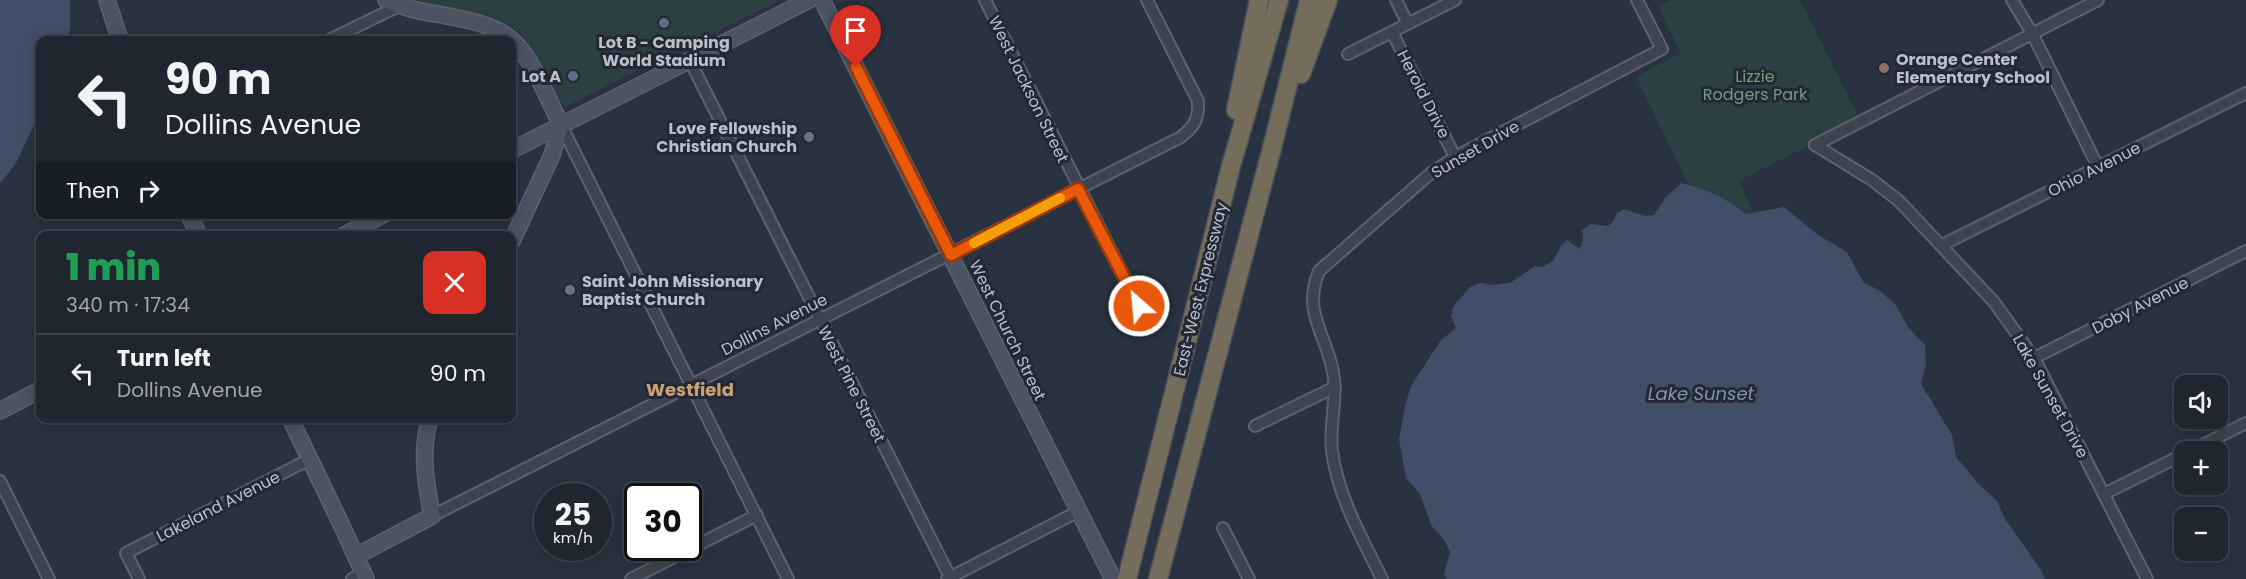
<!DOCTYPE html>
<meta charset="utf-8">
<style>
body{margin:0;font-family:Poppins,sans-serif;background:#2c323c;color:#f1f3f6;height:100vh;display:flex;flex-direction:column;font-size:22px;white-space:nowrap}
*{box-sizing:border-box;margin:0}
p{font-size:20px;color:#a1a5ab}
.icon{flex:none;width:33px;height:33px;fill:none;stroke:currentColor;stroke-width:2;stroke-linecap:round;stroke-linejoin:round}
.map{position:relative;flex:1;overflow:hidden}
.details{position:absolute;left:36px;top:231px;width:480px;height:192px;display:flex;flex-direction:column;background:#1f2630;border-radius:12px;box-shadow:0 3px 15px #0003,0 0 0 2px #3c434c}
.details>*{flex:none}
.top-card{position:absolute;left:36px;top:36px;width:480px;height:183px;border-radius:12px;box-shadow:0 3px 15px #0003,0 0 0 2px #3c434c;background:#1f2630;color:#f1f3f6;overflow:hidden}
.controls{position:absolute;left:2174px;top:375px;display:grid;gap:12px}
.controls a{display:grid;place-items:center;width:54px;height:54px;border-radius:12px;background:#1f2630;box-shadow:0 3px 15px #0003,0 0 0 2px #3c434c;font-size:30px}
.speed{position:absolute;left:534px;top:483px;display:flex;gap:12px;font-size:30px;font-weight:700;text-align:center}
.speed>*{display:grid;place-content:center;width:78px;height:78px;border-radius:50%;background:#1f2630;box-shadow:0 3px 15px #0003,0 0 0 2px #3c434c;line-height:1}
.speed small{font-size:15px;font-weight:400}
.speed .limit{border:3px solid #111;border-radius:9px;background:#fff;color:#111}
.pin{position:absolute;display:grid;place-items:center;width:51px;height:51px;color:#fff;margin:-62px -26px;border-radius:50% 50% 50% 0;rotate:-45deg;box-shadow:0 0 6px #0007}
.pin .icon{rotate:45deg}
.me{position:absolute;width:66px;margin:-33px;rotate:333deg;stroke-linejoin:round;filter:drop-shadow(0 0 4px #0008)}
.turn{display:flex;align-items:center;gap:21px;height:126px;padding:0 30px;font-size:27px}
.turn .icon{width:78px;height:78px;stroke-width:2.5}
.turn b{display:block;font-size:42px;line-height:51px}
.then{display:flex;align-items:center;height:57px;padding:0 30px;background:#0003;gap:12px;font-size:22px}
.round{display:grid;place-items:center;flex:none;width:63px;height:63px;border-radius:12px;background:#2c323c}
.overview{display:flex;align-items:center;justify-content:space-between;height:102px;padding:0 30px}
h1{font-size:36px;font-weight:800;line-height:45px;color:#1e9e55}
ul{padding:0;list-style:none}
li{display:flex;align-items:center;gap:18px;height:78px;padding:0 30px;border-top:2px solid #3c434c}
li div{flex:1}
li b{display:block;font-size:22px}
li em{font-style:normal}
.map>svg:first-child{display:block}
.green{fill:#2c3f42}
.water{fill:#414e67}
.lines{fill:none;stroke-linecap:round;stroke-linejoin:round}
.street-casing{stroke:#5b626d;stroke-width:14}
.secondary-casing{stroke:#5b626d;stroke-width:18}
.highway-casing{stroke:#484f5a;stroke-width:21}
.street{stroke:#3d4450;stroke-width:10}
.secondary{stroke:#4c5363;stroke-width:15}
.highway{stroke:#756d5b;stroke-width:18}
.route-casing{stroke:#983908;stroke-width:15}
.route{stroke:#ea580c;stroke-width:10}
.slow{stroke:#f59e0b;stroke-width:10}
.service-dot{fill:#5c6f8a;stroke:#222935;stroke-width:2}
.education-dot{fill:#8d6e63;stroke:#222935;stroke-width:2}
.worship-dot{fill:#6b7280;stroke:#222935;stroke-width:2}
.labels{text-anchor:middle;stroke-width:6;stroke-linejoin:round;paint-order:stroke}
.poi-label{font-size:16px;font-weight:bold;fill:#babfca;stroke:#222935;text-anchor:start}
.park-label{font-size:16px;fill:#74997f;stroke:#222935}
.street-label{font-size:16px;fill:#babfca;stroke:#222935}
.neighbourhood-label{font-size:18px;font-weight:bold;fill:#cca073;stroke:#222935}
.water-label{font-size:18px;font-style:italic;fill:#8594ae;stroke:#222935}
</style>
<div class="map">
<svg width="2246" height="579" viewBox="0 0 2246 579">
<rect width="100%" height="100%" fill="#293240"/>
<!-- green -->
<g class="green">
<polygon points="401,0 780,0 564,107 555,95 532,49 519,32 506,23 492,17"/>
<polygon points="1671,0 1800,0 1860,120 1739,181 1769,246 1710,229 1636,77 1681,53 1658,6"/>
</g>
<!-- water -->
<g class="water">
<polygon points="0,0 70,0 70,29 67,40 40,40 40,112 16,163 0,184"/>
<path d="M1681 183C1706 189 1726 198 1746 214L1784 207 1818 235 1847 252 1864 283 1879 290 1895 304 1909 328 1925 345 1926 364 1921 384 1952 435 1956 457 1977 482 1997 501 2005 519 2041 570 2045 579H1447L1444 574 1450 552 1444 540 1431 525 1420 494 1406 478 1399 439 1405 406 1411 386 1441 340 1456 328 1451 317 1453 307 1470 287 1481 283 1493 285 1510 283 1535 266 1542 267 1553 261 1561 246 1567 240 1580 249 1583 240 1582 230 1591 224 1608 226 1614 220 1617 213 1624 209 1645 216 1654 215 1665 198Z"/>
</g>
<g class="lines">
<defs>
<g id="street">
<polyline points="985,0 1139,306"/>
<polyline points="1396,0 1408,24"/>
<polyline points="2012,0 2032,33 2098,167"/>
<polyline points="1392,32 1455,157"/>
<polyline points="329,40 399,6"/>
<polyline points="1348,54 1455,0"/>
<polyline points="689,59 951,579"/>
<polyline points="561,125 788,579"/>
<polyline points="1815,145 1872,180 1899,201 1994,302 2034,358 2147,579"/>
<polyline points="1815,145 2098,0"/>
<polyline points="1942,245 2246,93"/>
<polyline points="2034,358 2246,251"/>
<polyline points="1255,426 1335,387"/>
<polyline points="2189,452 2246,423"/>
<polyline points="0,481 49,579"/>
<polyline points="2104,494 2184,454"/>
<path d="M432 516 1181 137C1194 127 1199 119 1198 101L1147 0"/>
<polyline points="1223,528 1249,579"/>
<polyline points="139,579 126,553 310,459"/>
<polyline points="352,579 363,573"/>
<polyline points="631,579 757,515"/>
<polyline points="947,579 1079,511"/>
<path d="M1382 579C1362 538 1338 497 1332 451 1329 425 1338 398 1333 372 1326 333 1302 313 1319 271L1431 173 1455 157 1662 49 1637 0"/>
</g>
<g id="secondary">
<polyline points="107,0 120,40"/>
<path d="M386 0C411 12 436 13 462 19 481 23 503 29 516 44 534 63 549 101 561 125"/>
<polyline points="822,0 1113,579"/>
<polyline points="512,150 809,0"/>
<polyline points="189,214 199,236"/>
<polyline points="343,236 384,214"/>
<polyline points="512,241 552,155 561,125"/>
<polyline points="0,411 40,390"/>
<polyline points="290,418 342,526 366,579"/>
<path d="M356 556 432 516C426 483 420 451 430 418"/>
</g>
<g id="highway">
<polyline points="1301,74 1328,0"/>
<polyline points="1236,110 1259,0"/>
<polyline points="1127,579 1231,166 1279,0"/>
<polyline points="1158,579 1272,148 1309,0"/>
</g>
</defs>
<!-- street casing -->
<use href="#street" class="street-casing"/>
<!-- secondary casing -->
<use href="#secondary" class="secondary-casing"/>
<!-- highway casing -->
<use href="#highway" class="highway-casing"/>
<!-- street -->
<use href="#street" class="street"/>
<!-- secondary -->
<use href="#secondary" class="secondary"/>
<!-- highway -->
<use href="#highway" class="highway"/>
</g>
<g class="lines">
<defs>
<polyline id="route" points="856,67 951,255 1078,189 1139,306"/>
</defs>
<!-- route casing -->
<use href="#route" class="route-casing"/>
<!-- route -->
<use href="#route" class="route"/>
<!-- slow -->
<polyline class="slow" points="974,243 1060,198"/>
</g>
<!-- markers -->
<g class="service-dot">
<circle cx="664" cy="23" r="6"/>
<circle cx="573" cy="76" r="6"/>
</g>
<circle class="education-dot" cx="1884" cy="68" r="6"/>
<g class="worship-dot">
<circle cx="809" cy="137" r="6"/>
<circle cx="570" cy="290" r="6"/>
</g>
<g class="labels">
<!-- poi labels -->
<g class="poi-label">
<text x="664" y="48" text-anchor="middle">Lot B - Camping<tspan x="664" dy="18">World Stadium</tspan></text>
<text x="1896" y="65">Orange Center<tspan x="1896" dy="18">Elementary School</tspan></text>
<text x="561" y="82" text-anchor="end">Lot A</text>
<text x="797" y="134" text-anchor="end">Love Fellowship<tspan x="797" dy="18">Christian Church</tspan></text>
<text x="582" y="287">Saint John Missionary<tspan x="582" dy="18">Baptist Church</tspan></text>
</g>
<!-- park labels -->
<g class="park-label">
<text x="1755" y="82">Lizzie<tspan x="1755" dy="18">Rodgers Park</tspan></text>
</g>
<!-- street labels -->
<g class="street-label">
<text transform="translate(1029 89) rotate(64)" y="6">West Jackson Street</text>
<text transform="translate(1424 94) rotate(63)" y="6">Herold Drive</text>
<text transform="translate(1475 149) rotate(-30)" y="6">Sunset Drive</text>
<text transform="translate(2094 169) rotate(-27)" y="6">Ohio Avenue</text>
<text transform="translate(1200 289) rotate(-76)" y="6">East-West Expressway</text>
<text transform="translate(2140 305) rotate(-27)" y="6">Doby Avenue</text>
<text transform="translate(774 324) rotate(-27)" y="6">Dollins Avenue</text>
<text transform="translate(1008 330) rotate(64)" y="6">West Church Street</text>
<text transform="translate(852 384) rotate(63)" y="6">West Pine Street</text>
<text transform="translate(2051 396) rotate(61)" y="6">Lake Sunset Drive</text>
<text transform="translate(218 506) rotate(-27)" y="6">Lakeland Avenue</text>
</g>
<!-- neighbourhood labels -->
<g class="neighbourhood-label">
<text x="690" y="396">Westfield</text>
</g>
<!-- water labels -->
<g class="water-label">
<text x="1701" y="400">Lake Sunset</text>
</g>
</g>
</svg>
<div class="controls">
<a><svg class="icon" aria-label="sound" viewBox="0 0 24 24"><path d="M4 9h4l5-4v14l-5-4H4zM17 9q2 3 0 6"/></svg></a>
<a>+</a>
<a>−</a>
</div>
<div class="speed"><div>25<small>km/h</small></div><div class="limit">30</div></div>
<div class="pin" style="left:856px;top:67px;background:#d93025"><svg class="icon" aria-label="arrive" viewBox="0 0 24 24"><path d="M6 21V4h12l-3 4 3 4H6"/></svg></div>
<svg class="me" style="left:1139px;top:306px" viewBox="-20 -20 40 40"><circle r="17" fill="#ea580c" stroke="#fff" stroke-width="3"/><path d="M0-11L8 9 0 5-8 9z" fill="#fff"/></svg>
<div class="top-card">
<div class="turn"><svg class="icon" aria-label="left" viewBox="0 0 24 24"><path d="M17 20v-9H6M10 6l-5 5 5 5"/></svg><div><b>90 m</b>Dollins Avenue</div></div>
<div class="then">Then<svg class="icon" aria-label="right" viewBox="0 0 24 24"><path d="M7 20v-9h11M14 6l5 5-5 5"/></svg></div>
</div>
<section class="details">
<div class="overview"><div><h1>1 min</h1><p>340 m · 17:34</p></div><a class="round" style="background:#d93025;color:#fff"><svg class="icon" aria-label="close" viewBox="0 0 24 24"><path d="M6 6l12 12M18 6L6 18"/></svg></a></div>
<ul>
<li><svg class="icon" aria-label="left" viewBox="0 0 24 24"><path d="M17 20v-9H6M10 6l-5 5 5 5"/></svg><div><b>Turn left</b><p>Dollins Avenue</p></div><em>90 m</em></li>
</ul>
</section>
</div>
